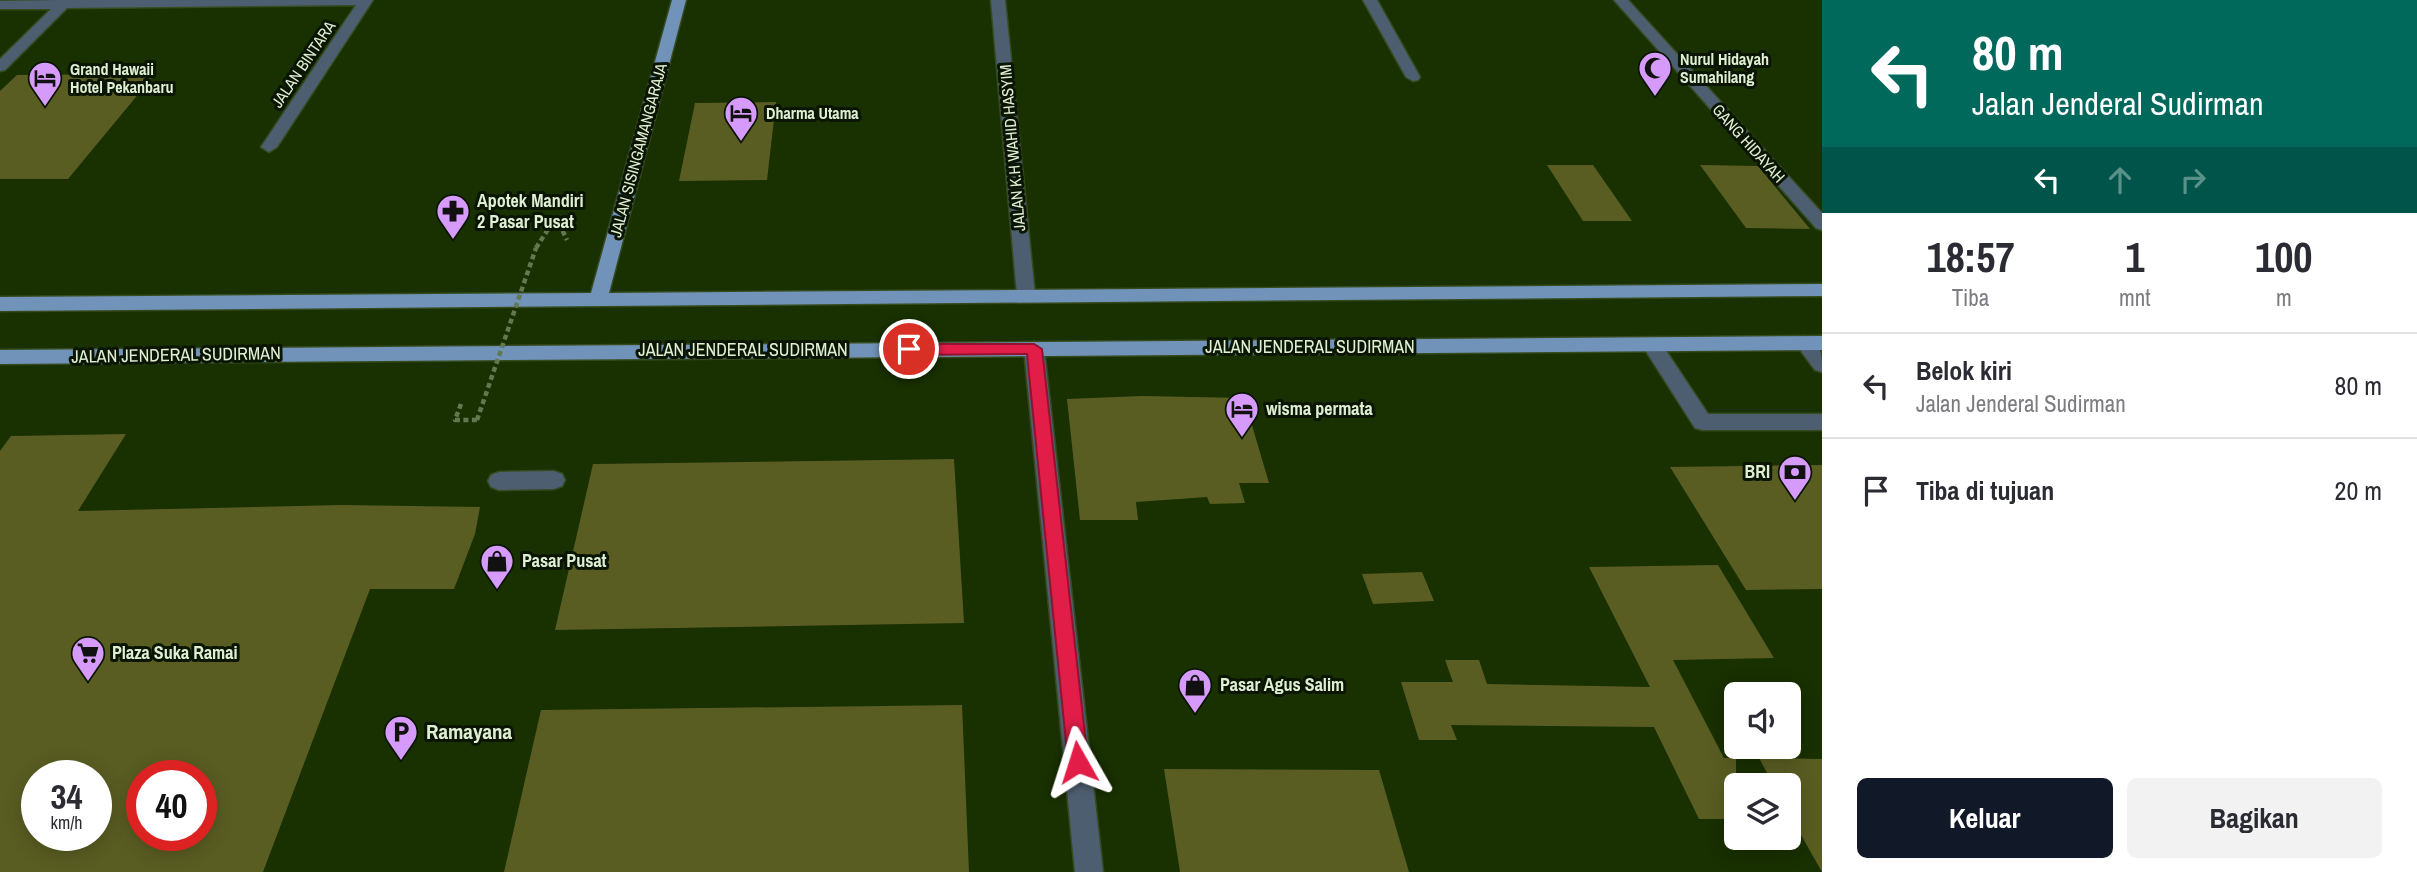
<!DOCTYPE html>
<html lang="id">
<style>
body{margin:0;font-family:"Archivo Narrow",sans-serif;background:#f2f2f3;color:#2b2b33;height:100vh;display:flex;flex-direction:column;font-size:26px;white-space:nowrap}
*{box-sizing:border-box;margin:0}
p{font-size:23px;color:#7c7c81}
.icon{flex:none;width:38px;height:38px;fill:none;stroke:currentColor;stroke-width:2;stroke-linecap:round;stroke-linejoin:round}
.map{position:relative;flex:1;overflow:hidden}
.sheet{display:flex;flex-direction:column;background:#fff;width:595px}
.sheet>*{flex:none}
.banner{background:#00695c;color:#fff;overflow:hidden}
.controls{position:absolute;left:1724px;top:682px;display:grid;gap:14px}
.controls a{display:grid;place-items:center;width:77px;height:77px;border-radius:10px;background:#fff;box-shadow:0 4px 18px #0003;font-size:35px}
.speed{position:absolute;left:21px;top:760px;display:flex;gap:14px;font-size:35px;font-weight:700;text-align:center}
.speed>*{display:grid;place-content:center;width:91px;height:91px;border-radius:50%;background:#fff;box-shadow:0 4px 18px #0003;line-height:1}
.speed small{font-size:18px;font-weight:400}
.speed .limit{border:10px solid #d22;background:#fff;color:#111}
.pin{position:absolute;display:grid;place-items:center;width:60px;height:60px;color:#fff;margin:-30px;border:4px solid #fff;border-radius:50%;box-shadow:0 2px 7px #0007}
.me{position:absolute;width:77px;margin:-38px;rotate:354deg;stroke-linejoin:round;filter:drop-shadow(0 0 5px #0008)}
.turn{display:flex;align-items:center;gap:24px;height:147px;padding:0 35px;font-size:32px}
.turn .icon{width:91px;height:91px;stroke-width:2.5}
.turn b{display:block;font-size:49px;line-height:60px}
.lanes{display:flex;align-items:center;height:66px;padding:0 35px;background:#0003;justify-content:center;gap:35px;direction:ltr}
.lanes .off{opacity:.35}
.eta{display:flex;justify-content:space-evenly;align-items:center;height:119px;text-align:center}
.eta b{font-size:42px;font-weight:700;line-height:49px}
.primary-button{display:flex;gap:14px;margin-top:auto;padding:14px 35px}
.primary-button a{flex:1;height:80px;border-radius:10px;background:#111827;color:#fff;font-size:28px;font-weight:700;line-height:80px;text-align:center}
.primary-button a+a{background:#f2f2f3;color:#2b2b33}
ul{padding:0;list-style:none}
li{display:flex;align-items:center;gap:21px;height:105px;padding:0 35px;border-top:2px solid #e1e1e2}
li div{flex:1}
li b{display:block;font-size:26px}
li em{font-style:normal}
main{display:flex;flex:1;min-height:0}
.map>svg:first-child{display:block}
.building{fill:#5a5d22;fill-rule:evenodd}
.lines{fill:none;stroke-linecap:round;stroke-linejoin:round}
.minor-casing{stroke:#354b1e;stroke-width:3}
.major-casing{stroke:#354b1e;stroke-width:3}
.path-far1{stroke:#637850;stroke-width:3.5;stroke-dasharray:3.5 2.5;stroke-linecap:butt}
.path{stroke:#637850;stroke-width:4.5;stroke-dasharray:5 3.5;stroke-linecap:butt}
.minor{fill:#4e5e71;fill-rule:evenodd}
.major{fill:#7193b9;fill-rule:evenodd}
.path-bridge{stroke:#637850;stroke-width:4.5;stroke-dasharray:5 3.5;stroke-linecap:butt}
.route{fill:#e11d48;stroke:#92132f;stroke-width:2}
.labels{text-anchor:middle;stroke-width:6;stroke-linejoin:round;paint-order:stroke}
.far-poi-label{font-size:16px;font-weight:bold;fill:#dfefd4;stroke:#0a1503;text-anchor:start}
.far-street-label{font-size:16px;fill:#dfefd4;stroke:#0a1503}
.poi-label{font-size:18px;font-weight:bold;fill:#dfefd4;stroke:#0a1503;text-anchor:start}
.street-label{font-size:18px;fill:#dfefd4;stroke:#0a1503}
.near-poi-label{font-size:21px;font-weight:bold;fill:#dfefd4;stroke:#0a1503;text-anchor:start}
</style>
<main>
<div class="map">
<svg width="1822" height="872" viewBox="0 0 1822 872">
<rect width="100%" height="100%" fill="#193000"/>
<!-- building -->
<g class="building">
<polygon points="155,74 68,179 0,179 0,91 17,75"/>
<polygon points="776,102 767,180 679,181 695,103"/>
<polygon points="1547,165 1593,165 1632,221 1583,221"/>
<polygon points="1700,165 1758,166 1810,229 1746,228"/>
<polygon points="1142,396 1244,398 1269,483 1239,483 1245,503 1210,504 1207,497 1136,502 1138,520 1080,520 1067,399"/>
<path d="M126 434 78 511 342 505 480 507 475 534 454 589H370L263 872H0V451L11 436ZM37 775H96V835H37ZM142 775H201V835H142Z"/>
<polygon points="954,459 964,623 555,630 593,464"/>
<polygon points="1822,465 1822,589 1746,590 1670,467"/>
<polygon points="1718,565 1774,658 1673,660 1724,758 1736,758 1736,819 1699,819 1654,727 1451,725 1457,740 1419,740 1401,682 1453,682 1445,660 1479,660 1487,684 1650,687 1589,567"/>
<polygon points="1422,572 1434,601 1373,604 1362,574"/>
<polygon points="962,705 969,872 504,872 541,710"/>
<polygon points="1759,758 1822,759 1822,872 1788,812 1788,786 1774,786"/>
<polygon points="1164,769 1379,770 1409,872 1180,872"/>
</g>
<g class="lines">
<defs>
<g id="minor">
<polygon points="60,0 373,0 277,147 269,152 261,147 356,5 67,8 5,70 0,71 0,59 51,9 0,9 0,1"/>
<polygon points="991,0 1005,0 1035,295 1033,300 1019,300 1017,295"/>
<polygon points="1363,0 1377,0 1420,77 1418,80 1413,81 1406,77"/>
<polygon points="1614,0 1628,0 1822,213 1822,230 1816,228"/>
<path d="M1805 336C1822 341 1822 357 1822 372L1815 370 1795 343 1798 338Z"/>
<polygon points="1652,338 1659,340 1708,414 1822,414 1822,430 1702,430 1695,428 1642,345 1645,340"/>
<polygon points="1034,342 1041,344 1044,349 1103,872 1075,872 1024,349 1027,344"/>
<polygon points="554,471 562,474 565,480 562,486 554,489 499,490 491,487 488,481 491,475 499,472"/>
</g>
<g id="major">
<polygon points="672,0 686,0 609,293 1822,284 1822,296 0,311 0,297 591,293"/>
<polygon points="1822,336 1822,350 0,364 0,350"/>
</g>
</defs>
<!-- minor casing -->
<use href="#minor" class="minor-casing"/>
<!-- major casing -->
<use href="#major" class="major-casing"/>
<!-- path-far1 -->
<polyline class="path-far1" points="551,225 556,216 560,225"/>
<!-- path -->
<g class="path">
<polyline points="559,223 567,240"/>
<polyline points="536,248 552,223"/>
<polyline points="461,404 455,420 477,420"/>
</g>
<!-- minor -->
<use href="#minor" class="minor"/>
<!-- major -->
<use href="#major" class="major"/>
<!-- path-bridge -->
<polyline class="path-bridge" points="477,420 536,248"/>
</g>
<!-- route -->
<polygon class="route" points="909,344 1034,344 1042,349 1088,762 1085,769 1078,772 1071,769 1068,762 1027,354 909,355 902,349"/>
<!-- icons -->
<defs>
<symbol id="mosque-pin" viewBox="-11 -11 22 30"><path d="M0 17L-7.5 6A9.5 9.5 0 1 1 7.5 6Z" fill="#d69bfa" stroke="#0a1503"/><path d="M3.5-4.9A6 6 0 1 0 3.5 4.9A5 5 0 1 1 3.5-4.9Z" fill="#111"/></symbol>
<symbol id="hotel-pin" viewBox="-11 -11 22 30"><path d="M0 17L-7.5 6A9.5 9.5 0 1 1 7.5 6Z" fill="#d69bfa" stroke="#0a1503"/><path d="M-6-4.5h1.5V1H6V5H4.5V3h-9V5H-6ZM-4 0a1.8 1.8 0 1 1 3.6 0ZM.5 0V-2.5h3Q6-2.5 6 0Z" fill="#111"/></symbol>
<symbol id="pharmacy-pin" viewBox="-11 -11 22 30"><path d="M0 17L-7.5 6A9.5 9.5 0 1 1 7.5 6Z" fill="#d69bfa" stroke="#0a1503"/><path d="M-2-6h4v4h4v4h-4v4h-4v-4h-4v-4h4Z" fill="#111"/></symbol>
<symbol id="bank-pin" viewBox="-11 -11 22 30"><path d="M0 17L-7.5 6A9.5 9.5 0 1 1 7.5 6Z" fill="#d69bfa" stroke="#0a1503"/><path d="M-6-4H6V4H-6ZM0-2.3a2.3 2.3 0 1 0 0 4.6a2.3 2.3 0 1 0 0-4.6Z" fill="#111"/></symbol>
<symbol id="shop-pin" viewBox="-11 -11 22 30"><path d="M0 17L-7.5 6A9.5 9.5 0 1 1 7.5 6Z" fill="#d69bfa" stroke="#0a1503"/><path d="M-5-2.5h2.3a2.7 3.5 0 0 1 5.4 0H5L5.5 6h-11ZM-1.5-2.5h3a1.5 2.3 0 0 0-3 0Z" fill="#111"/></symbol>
<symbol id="supermarket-pin" viewBox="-11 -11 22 30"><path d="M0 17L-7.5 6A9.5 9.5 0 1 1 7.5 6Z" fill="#d69bfa" stroke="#0a1503"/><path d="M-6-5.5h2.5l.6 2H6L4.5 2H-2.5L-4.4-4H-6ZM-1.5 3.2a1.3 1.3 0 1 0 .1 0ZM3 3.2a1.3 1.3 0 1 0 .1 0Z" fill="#111"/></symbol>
<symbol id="parking-pin" viewBox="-11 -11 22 30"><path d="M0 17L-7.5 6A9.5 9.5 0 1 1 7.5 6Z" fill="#d69bfa" stroke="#0a1503"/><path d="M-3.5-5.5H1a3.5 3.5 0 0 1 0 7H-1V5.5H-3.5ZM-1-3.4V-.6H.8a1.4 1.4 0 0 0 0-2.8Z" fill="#111"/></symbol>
</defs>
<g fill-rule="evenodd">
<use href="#mosque-pin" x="1636" y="49" width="38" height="52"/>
<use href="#hotel-pin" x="26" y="59" width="38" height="52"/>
<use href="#hotel-pin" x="722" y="94" width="38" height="52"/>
<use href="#pharmacy-pin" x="434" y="192" width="38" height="52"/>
<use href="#hotel-pin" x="1223" y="390" width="38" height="52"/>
<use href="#bank-pin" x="1776" y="453" width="38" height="52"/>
<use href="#shop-pin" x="478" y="542" width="38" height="52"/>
<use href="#supermarket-pin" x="69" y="634" width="38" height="52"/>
<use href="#shop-pin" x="1176" y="666" width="38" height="52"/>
<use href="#parking-pin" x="382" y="713" width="38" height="52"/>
</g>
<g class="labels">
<!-- far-poi labels -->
<g class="far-poi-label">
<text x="1680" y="65">Nurul Hidayah<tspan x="1680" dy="18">Sumahilang</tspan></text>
<text x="70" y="75">Grand Hawaii<tspan x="70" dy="18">Hotel Pekanbaru</tspan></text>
<text x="766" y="119">Dharma Utama</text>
</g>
<!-- far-street labels -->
<g class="far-street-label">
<text transform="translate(303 64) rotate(-56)" y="6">JALAN BINTARA</text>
<text transform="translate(1749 143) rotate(48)" y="6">GANG HIDAYAH</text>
<text transform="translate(1012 148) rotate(-95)" y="6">JALAN K.H WAHID HASYIM</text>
<text transform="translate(638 150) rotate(-75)" y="6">JALAN SISINGAMANGARAJA</text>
</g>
<!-- poi labels -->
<g class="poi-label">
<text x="477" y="207">Apotek Mandiri<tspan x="477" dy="21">2 Pasar Pusat</tspan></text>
<text x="1266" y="415">wisma permata</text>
<text x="1770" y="478" text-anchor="end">BRI</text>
<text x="522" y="567">Pasar Pusat</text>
<text x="112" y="659">Plaza Suka Ramai</text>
<text x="1220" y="691">Pasar Agus Salim</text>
</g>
<!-- street labels -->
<g class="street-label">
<text x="1310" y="353">JALAN JENDERAL SUDIRMAN</text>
<text x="743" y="356">JALAN JENDERAL SUDIRMAN</text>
<text transform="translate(176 355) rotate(-1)" y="6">JALAN JENDERAL SUDIRMAN</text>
</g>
<!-- near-poi labels -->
<g class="near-poi-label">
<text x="426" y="739">Ramayana</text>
</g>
</g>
</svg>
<div class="controls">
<a><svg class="icon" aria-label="sound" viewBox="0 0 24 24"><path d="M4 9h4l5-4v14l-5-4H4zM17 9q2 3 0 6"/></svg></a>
<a><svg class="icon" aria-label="layers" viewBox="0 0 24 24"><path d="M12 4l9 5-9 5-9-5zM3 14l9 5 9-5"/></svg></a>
</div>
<div class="speed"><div>34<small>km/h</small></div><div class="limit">40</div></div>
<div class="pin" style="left:909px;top:349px;background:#d93025"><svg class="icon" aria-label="arrive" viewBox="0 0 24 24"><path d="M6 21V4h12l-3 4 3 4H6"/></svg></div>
<svg class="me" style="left:1078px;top:762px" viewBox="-20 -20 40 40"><path d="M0-17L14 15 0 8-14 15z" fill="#e11d48" stroke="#fff" stroke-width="4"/></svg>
</div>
<section class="sheet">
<div class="banner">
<div class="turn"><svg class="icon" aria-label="left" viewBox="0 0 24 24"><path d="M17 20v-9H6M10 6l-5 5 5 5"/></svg><div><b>80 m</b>Jalan Jenderal Sudirman</div></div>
<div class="lanes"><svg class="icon" aria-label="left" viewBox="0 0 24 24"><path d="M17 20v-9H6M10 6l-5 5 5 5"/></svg><svg class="icon off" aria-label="ahead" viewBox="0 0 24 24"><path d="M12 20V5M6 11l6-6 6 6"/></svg><svg class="icon off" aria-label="right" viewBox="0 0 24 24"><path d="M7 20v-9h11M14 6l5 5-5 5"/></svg></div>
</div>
<div class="eta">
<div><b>18:57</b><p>Tiba</p></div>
<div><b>1</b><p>mnt</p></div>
<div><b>100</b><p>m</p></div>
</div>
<ul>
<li><svg class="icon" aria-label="left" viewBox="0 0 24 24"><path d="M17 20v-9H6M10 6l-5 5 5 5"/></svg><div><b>Belok kiri</b><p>Jalan Jenderal Sudirman</p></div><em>80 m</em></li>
<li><svg class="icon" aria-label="arrive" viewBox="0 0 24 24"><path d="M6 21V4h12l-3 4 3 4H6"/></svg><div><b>Tiba di tujuan</b></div><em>20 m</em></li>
</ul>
<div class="primary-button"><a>Keluar</a><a>Bagikan</a></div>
</section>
</main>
